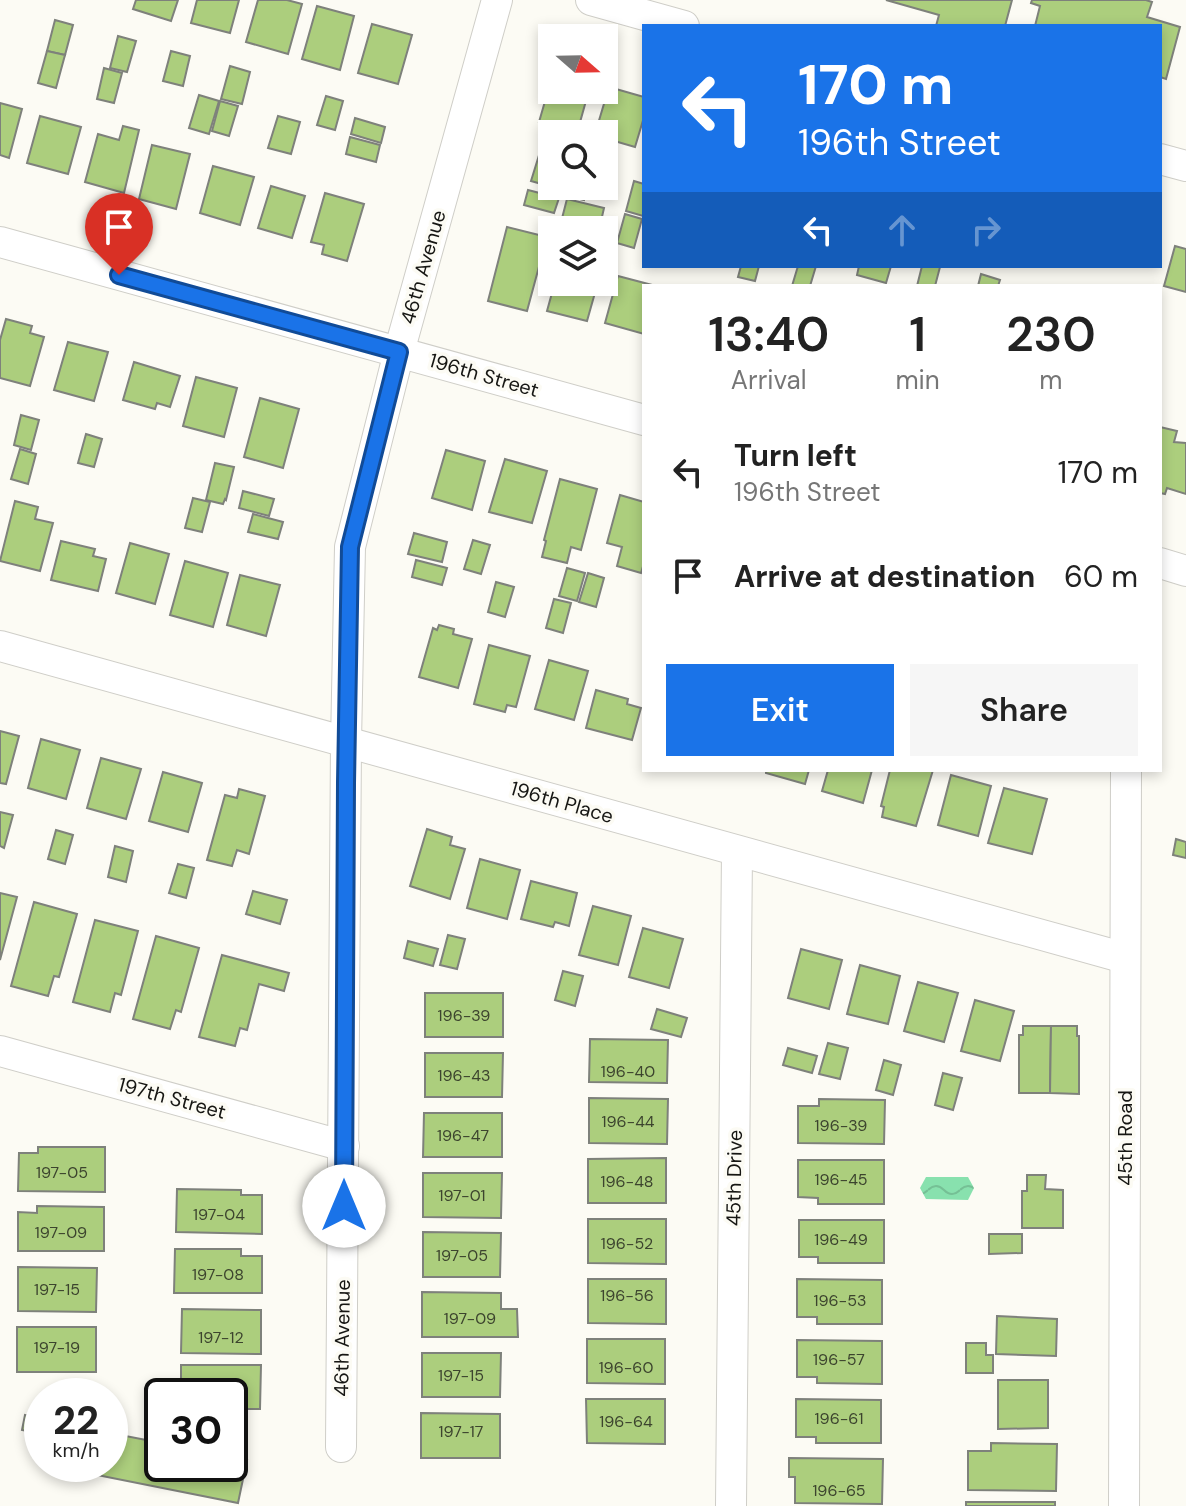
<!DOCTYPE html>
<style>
body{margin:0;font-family:"DM Sans",sans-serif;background:#f6f6f6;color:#222;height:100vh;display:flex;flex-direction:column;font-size:30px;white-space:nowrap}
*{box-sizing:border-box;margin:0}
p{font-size:26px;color:#767676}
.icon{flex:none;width:44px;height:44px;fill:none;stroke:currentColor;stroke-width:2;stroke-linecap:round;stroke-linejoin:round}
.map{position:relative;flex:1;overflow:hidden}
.sheet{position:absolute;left:642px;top:284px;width:520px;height:488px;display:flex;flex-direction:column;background:#fff;border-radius:0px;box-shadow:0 4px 12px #0003}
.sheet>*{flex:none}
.guide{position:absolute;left:642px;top:24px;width:520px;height:244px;border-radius:0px;box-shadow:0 4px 12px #0003;background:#1a73e8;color:#fff;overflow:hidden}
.needle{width:52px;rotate:110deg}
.tools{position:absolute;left:538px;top:24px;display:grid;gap:16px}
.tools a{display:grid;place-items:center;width:80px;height:80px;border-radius:0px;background:#fff;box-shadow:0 4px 12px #0003;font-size:40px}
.speed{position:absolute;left:24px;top:1378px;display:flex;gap:16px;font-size:40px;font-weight:700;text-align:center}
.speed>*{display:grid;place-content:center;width:104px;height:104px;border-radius:50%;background:#fff;box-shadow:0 4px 12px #0003;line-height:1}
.speed small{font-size:20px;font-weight:400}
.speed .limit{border:4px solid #111;border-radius:12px;background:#fff;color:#111}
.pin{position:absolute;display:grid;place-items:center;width:68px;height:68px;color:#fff;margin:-82px -34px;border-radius:50% 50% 50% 0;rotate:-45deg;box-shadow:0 0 8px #0007}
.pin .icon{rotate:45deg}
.me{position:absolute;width:88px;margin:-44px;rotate:0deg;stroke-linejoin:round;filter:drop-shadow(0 0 6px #0008)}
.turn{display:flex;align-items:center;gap:28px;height:168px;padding:0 24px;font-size:36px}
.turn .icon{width:104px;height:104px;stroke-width:2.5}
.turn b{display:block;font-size:56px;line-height:68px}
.lanes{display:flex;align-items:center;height:76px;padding:0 24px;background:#0003;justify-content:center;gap:40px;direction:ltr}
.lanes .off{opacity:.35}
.eta{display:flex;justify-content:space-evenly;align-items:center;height:136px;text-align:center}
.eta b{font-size:48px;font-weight:600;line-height:56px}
.cta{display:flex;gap:16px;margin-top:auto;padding:16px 24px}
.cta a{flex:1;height:92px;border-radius:0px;background:#1a73e8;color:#fff;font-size:32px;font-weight:600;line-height:92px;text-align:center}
.cta a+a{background:#f6f6f6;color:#222}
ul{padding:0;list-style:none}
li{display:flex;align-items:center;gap:24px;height:104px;padding:0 24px}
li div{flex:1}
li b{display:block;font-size:30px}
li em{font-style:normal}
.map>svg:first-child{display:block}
.water{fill:url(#water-waves)}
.building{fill:#acce7d;stroke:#7e817b;stroke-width:2}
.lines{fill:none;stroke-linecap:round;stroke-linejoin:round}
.street-casing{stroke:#cfcec8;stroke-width:32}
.street{stroke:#fff;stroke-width:30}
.route-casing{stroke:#114b97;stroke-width:20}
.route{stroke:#1a73e8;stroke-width:14}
.labels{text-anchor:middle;stroke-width:7;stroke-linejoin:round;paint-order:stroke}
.number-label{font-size:16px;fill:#3c442e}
.street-label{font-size:20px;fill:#161613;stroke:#fcfbf4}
</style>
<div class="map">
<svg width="1186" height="1506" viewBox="0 0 1186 1506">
<defs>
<pattern id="water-waves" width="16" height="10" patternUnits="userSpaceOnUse" patternTransform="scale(2)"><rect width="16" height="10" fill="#88e1ae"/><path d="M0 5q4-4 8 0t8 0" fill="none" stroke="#75c095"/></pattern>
</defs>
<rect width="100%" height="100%" fill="#fcfbf4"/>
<!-- water -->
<polygon class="water" points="926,1177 968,1177 974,1188 968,1200 926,1199 920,1188"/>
<!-- building -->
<g class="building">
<polygon points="136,0 178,0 171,21 133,9"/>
<polygon points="197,0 239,0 230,33 191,23"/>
<polygon points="258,0 287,0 302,4 288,54 246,42"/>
<polygon points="886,0 1012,0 1005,26 936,26 939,15"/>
<polygon points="1032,0 1146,0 1152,2 1147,17 1180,27 1166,79 1160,77 1160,26 1035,26 1040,6 1031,3"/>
<polygon points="317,6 354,16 340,70 302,59"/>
<polygon points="55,20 73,25 65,55 47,51"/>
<polygon points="372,24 412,35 398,84 358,73"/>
<polygon points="118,36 136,41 127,72 110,68"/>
<polygon points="47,51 65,55 56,88 38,83"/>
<polygon points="171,51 190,56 183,86 163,81"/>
<polygon points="230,66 250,72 242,104 221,99"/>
<polygon points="104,68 122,73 114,103 97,99"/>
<polygon points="552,77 552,90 589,90 577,133 539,122"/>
<polygon points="609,87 644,97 644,117 635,147 604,138 604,134 595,134"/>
<polygon points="199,95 219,101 209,134 189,128"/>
<polygon points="326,96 343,101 335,130 317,125"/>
<polygon points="220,101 238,106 229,136 212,131"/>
<polygon points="0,103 22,109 9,158 0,155"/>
<polygon points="40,116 81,127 68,174 27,163"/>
<polygon points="278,116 300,122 291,154 268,148"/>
<polygon points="355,118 385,127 381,143 351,134"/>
<polygon points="123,126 139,130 124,193 85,182 98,134 119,140"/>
<polygon points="350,137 380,145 376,162 346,154"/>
<polygon points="152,145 190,154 176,209 139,199"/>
<polygon points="540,152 552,155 552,186 565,186 563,190 531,181"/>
<polygon points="213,166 254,177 240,225 200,213"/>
<polygon points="634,181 644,184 643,216 626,211"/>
<polygon points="271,186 305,196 292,238 258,228"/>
<polygon points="570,186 588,186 584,200 568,196"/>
<polygon points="528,190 559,198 554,213 524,205"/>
<polygon points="325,193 364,204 347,261 322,254 324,245 311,242"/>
<polygon points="567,199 604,208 599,230 581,226 580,230 559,230"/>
<polygon points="625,214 642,219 634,248 617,243"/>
<polygon points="507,227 547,237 527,311 488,301"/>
<polygon points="1175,246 1186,249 1186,292 1164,286"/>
<polygon points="741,266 759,266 755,281 738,277"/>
<polygon points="798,266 816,266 810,286 792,286"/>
<polygon points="859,266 891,266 886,283 857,275"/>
<polygon points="922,266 940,267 935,286 917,286"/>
<polygon points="981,274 1000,280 998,286 978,286"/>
<polygon points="618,276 656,286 644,286 644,334 605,323"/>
<polygon points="555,282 598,282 587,321 547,311"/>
<polygon points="6,319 32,326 30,333 44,337 30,386 0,378 0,340"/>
<polygon points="68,342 108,352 94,401 54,390"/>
<polygon points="134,362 180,376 170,407 157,403 155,409 123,400"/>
<polygon points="196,377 237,388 224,437 183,426"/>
<polygon points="260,398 299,409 283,468 244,457"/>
<polygon points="21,415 39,420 31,450 14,445"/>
<polygon points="1160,427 1177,431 1174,442 1186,443 1186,494 1167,488 1165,494 1160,493"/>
<polygon points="86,434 102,439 94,467 78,463"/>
<polygon points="20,449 36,454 28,484 11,479"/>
<polygon points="446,450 485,461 472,510 432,498"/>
<polygon points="505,459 547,471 532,523 489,512"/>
<polygon points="215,463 234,467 226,500 225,499 223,504 206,500"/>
<polygon points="560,479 597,489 581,550 571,547 567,563 542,557 546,541 544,540"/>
<polygon points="243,491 274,499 269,516 239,508"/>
<polygon points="620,495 644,502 644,563 641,573 617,566 622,547 607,543"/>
<polygon points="193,498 210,502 202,532 185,528"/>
<polygon points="15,501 38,507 35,519 53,523 40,571 0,561"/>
<polygon points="253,514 283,522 278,539 248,532"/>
<polygon points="414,533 447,542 442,562 408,554"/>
<polygon points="473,540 490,545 481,574 464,569"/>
<polygon points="61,541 95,549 93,556 106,559 98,591 51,580"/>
<polygon points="130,543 169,554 155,604 116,593"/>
<polygon points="416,560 447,568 442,585 412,577"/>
<polygon points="185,561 228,573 213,627 170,615"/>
<polygon points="567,568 585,573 577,601 559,596"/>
<polygon points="588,573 604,578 596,607 579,602"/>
<polygon points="240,575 280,585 266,636 227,625"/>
<polygon points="496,582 514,587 505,617 488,612"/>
<polygon points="554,599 571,603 563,633 546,628"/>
<polygon points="439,625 454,629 453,634 472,639 458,688 419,677 433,628 437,630"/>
<polygon points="489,645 530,656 516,707 507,705 505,712 474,704"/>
<polygon points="549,660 588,671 574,720 535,709"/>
<polygon points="596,690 628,699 627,704 641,708 632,740 586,728"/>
<polygon points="0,731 19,736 6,784 0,783"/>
<polygon points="41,739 80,750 66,799 28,788"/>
<polygon points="101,758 141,769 126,819 87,808"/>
<polygon points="766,770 809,770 805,784 766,773"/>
<polygon points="828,770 872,770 863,803 822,791"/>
<polygon points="890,770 933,770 916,826 882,817 884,807 881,806"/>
<polygon points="163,772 202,783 188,832 149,821"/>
<polygon points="951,775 991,786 978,836 938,825"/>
<polygon points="1004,788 1047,799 1032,854 988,843"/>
<polygon points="239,789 265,796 249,854 237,850 232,866 207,860 225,795 237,798"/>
<polygon points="0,812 13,815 4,848 0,846"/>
<polygon points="427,829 452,837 450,845 465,849 450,899 410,886"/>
<polygon points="56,830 73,835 65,864 48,859"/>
<polygon points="1176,839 1186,842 1186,858 1173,855"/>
<polygon points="115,846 133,851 126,882 108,877"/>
<polygon points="480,859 520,870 507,919 467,908"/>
<polygon points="178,864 194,868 186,898 169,893"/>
<polygon points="531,881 577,893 569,926 555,922 553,927 521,919"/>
<polygon points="253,891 287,900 280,924 246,914"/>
<polygon points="0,893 17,897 0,960"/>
<polygon points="34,902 77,914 59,977 54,976 48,996 11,986"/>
<polygon points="593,906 631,916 618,965 579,955"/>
<polygon points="95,920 138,931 121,995 115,993 110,1012 73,1002"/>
<polygon points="643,928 683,939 669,988 629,977"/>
<polygon points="448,935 465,939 457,969 440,965"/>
<polygon points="156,936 199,948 181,1012 176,1010 170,1029 133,1019"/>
<polygon points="408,941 438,949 433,966 404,958"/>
<polygon points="801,949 842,960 829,1009 788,998"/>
<polygon points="222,955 289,973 284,991 259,984 247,1030 240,1028 235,1046 199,1037"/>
<polygon points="860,965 900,976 888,1024 847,1014"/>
<polygon points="563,971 583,976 575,1006 555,1000"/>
<polygon points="918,982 958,993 944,1042 904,1031"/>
<rect x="425" y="993" width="78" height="44"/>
<polygon points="975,1000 1014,1011 1000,1061 961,1051"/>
<polygon points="657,1009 687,1018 681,1037 651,1029"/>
<polygon points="1023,1026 1051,1026 1050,1093 1019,1093 1019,1035 1023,1035"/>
<polygon points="1051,1026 1077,1026 1077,1036 1079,1036 1079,1094 1050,1093"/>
<polygon points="590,1039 668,1040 667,1083 589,1082"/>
<polygon points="828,1043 848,1048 840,1079 819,1074"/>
<polygon points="788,1048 817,1056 812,1073 783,1065"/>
<polygon points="425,1053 503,1053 502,1097 425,1097"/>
<polygon points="884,1060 901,1065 893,1095 876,1090"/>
<polygon points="943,1073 962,1078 953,1110 935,1105"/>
<polygon points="589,1098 668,1099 667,1144 589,1143"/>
<polygon points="819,1099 885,1100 884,1144 798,1143 798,1106 819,1106"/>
<polygon points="424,1113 502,1113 502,1157 423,1157"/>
<polygon points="38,1147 105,1147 105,1192 18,1191 19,1153 38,1153"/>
<polygon points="666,1158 666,1203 588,1203 588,1159"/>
<polygon points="798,1160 884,1160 884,1204 818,1204 818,1198 798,1197"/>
<polygon points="423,1173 502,1173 501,1218 423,1217"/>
<polygon points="1027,1175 1046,1175 1045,1189 1063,1190 1063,1228 1022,1228 1022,1191 1027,1191"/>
<polygon points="177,1189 241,1190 241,1195 262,1195 262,1234 176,1232"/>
<polygon points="37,1206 104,1207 104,1251 18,1251 18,1212 37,1213"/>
<polygon points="588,1219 666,1219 666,1264 588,1263"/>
<polygon points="799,1220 884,1220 884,1263 818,1263 818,1257 799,1257"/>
<polygon points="423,1232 501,1233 500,1277 423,1277"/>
<polygon points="989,1234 1022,1234 1022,1253 989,1254"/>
<polygon points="175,1249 241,1249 241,1256 262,1256 262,1293 174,1293"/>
<polygon points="18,1267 97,1268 96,1312 18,1311"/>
<polygon points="588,1279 666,1279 666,1324 588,1323"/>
<polygon points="797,1279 882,1280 882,1324 817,1324 817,1317 797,1317"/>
<polygon points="422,1292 501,1293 501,1309 517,1309 518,1337 422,1337"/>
<polygon points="182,1309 261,1310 261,1354 181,1353"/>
<polygon points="997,1316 1057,1319 1056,1356 996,1354"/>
<rect x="17" y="1327" width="79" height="45"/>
<polygon points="587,1339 665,1339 665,1384 587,1383"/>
<polygon points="797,1340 882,1341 882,1384 817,1383 817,1377 797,1377"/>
<polygon points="966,1343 986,1343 986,1355 993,1355 993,1373 966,1373"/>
<polygon points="422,1353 501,1353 500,1397 422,1397"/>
<polygon points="181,1365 261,1365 260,1409 230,1409 230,1396 181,1396"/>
<polygon points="998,1380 1048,1380 1048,1428 998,1429"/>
<polygon points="586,1399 665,1399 665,1444 587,1443"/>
<polygon points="796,1399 881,1400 881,1443 816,1443 816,1437 796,1437"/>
<polygon points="421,1413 500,1414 500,1458 421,1458"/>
<polygon points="25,1415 42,1419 42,1434 22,1430"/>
<polygon points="110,1433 162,1443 162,1464 230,1464 230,1457 247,1460 238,1503 87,1473 89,1464 110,1464"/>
<polygon points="991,1443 1057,1444 1056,1491 968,1490 968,1451 991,1451"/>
<polygon points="789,1458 883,1459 882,1504 795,1503 795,1477 789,1477"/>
<rect x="966" y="1502" width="89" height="4"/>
</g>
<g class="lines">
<defs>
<g id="street">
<polyline points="591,0 684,26"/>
<polyline points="1160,159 1186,166"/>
<polyline points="0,242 644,420"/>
<polyline points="1160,563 1186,571"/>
<polyline points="0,646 1125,958"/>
<polyline points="0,1051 344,1146"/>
<polyline points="341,1447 346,742 350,547 399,352 497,0"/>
<polyline points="731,1506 737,851"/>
<polyline points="1124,1506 1126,770"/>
</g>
</defs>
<!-- street casing -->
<use href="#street" class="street-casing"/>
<!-- street -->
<use href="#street" class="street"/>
</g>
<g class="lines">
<defs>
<polyline id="route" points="119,275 399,352 350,547 346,783 344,1206"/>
</defs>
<!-- route casing -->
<use href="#route" class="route-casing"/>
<!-- route -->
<use href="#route" class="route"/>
</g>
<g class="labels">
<!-- number labels -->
<g class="number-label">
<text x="464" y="1021">196-39</text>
<text x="628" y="1077">196-40</text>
<text x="464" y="1081">196-43</text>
<text x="628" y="1127">196-44</text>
<text x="841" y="1131">196-39</text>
<text x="463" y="1141">196-47</text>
<text x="62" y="1178">197-05</text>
<text x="841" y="1185">196-45</text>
<text x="627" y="1187">196-48</text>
<text x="462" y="1201">197-01</text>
<text x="219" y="1220">197-04</text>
<text x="61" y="1238">197-09</text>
<text x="841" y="1245">196-49</text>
<text x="627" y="1249">196-52</text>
<text x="462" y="1261">197-05</text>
<text x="218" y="1280">197-08</text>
<text x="57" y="1295">197-15</text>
<text x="627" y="1301">196-56</text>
<text x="840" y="1306">196-53</text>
<text x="470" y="1324">197-09</text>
<text x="221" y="1343">197-12</text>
<text x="57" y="1353">197-19</text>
<text x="839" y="1365">196-57</text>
<text x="626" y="1373">196-60</text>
<text x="461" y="1381">197-15</text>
<text x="839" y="1424">196-61</text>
<text x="626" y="1427">196-64</text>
<text x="461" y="1437">197-17</text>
<text x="839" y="1496">196-65</text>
</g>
<!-- street labels -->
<g class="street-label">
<text transform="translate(423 267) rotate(-74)" y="7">46th Avenue</text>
<text transform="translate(484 375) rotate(16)" y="7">196th Street</text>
<text transform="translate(562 802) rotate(16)" y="7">196th Place</text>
<text transform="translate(172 1098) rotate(15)" y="7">197th Street</text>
<text transform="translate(1125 1138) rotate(-90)" y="7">45th Road</text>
<text transform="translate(734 1178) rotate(-89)" y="7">45th Drive</text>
<text transform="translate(342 1338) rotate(-89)" y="7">46th Avenue</text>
</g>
</g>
</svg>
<div class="tools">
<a><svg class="needle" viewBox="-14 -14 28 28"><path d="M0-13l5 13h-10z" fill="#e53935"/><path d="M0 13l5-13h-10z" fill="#767676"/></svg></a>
<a><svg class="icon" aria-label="search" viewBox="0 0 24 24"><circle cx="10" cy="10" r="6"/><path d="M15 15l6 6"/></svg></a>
<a><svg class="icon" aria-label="layers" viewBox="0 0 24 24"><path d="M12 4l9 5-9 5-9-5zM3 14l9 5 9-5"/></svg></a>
</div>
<div class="speed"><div>22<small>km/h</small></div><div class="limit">30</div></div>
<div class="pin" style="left:119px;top:275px;background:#d93025"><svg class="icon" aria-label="arrive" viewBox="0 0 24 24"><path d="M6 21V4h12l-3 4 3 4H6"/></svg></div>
<svg class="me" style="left:344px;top:1206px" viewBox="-20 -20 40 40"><circle r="19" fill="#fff"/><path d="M0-13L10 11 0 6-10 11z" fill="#1a73e8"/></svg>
<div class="guide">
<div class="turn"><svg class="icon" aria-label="left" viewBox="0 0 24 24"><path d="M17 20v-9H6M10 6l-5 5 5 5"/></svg><div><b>170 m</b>196th Street</div></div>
<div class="lanes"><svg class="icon" aria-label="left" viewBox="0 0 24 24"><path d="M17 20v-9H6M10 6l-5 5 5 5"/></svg><svg class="icon off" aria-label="ahead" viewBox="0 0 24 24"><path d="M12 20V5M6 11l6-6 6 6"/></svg><svg class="icon off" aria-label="right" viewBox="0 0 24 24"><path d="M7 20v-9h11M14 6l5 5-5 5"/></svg></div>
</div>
<section class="sheet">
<div class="eta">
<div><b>13:40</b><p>Arrival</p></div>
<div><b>1</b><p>min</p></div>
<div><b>230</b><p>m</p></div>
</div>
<ul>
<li><svg class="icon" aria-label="left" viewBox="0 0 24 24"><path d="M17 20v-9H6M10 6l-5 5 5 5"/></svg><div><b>Turn left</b><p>196th Street</p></div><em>170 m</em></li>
<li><svg class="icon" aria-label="arrive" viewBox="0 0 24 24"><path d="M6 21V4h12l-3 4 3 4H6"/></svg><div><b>Arrive at destination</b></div><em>60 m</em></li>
</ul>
<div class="cta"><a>Exit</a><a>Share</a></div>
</section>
</div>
